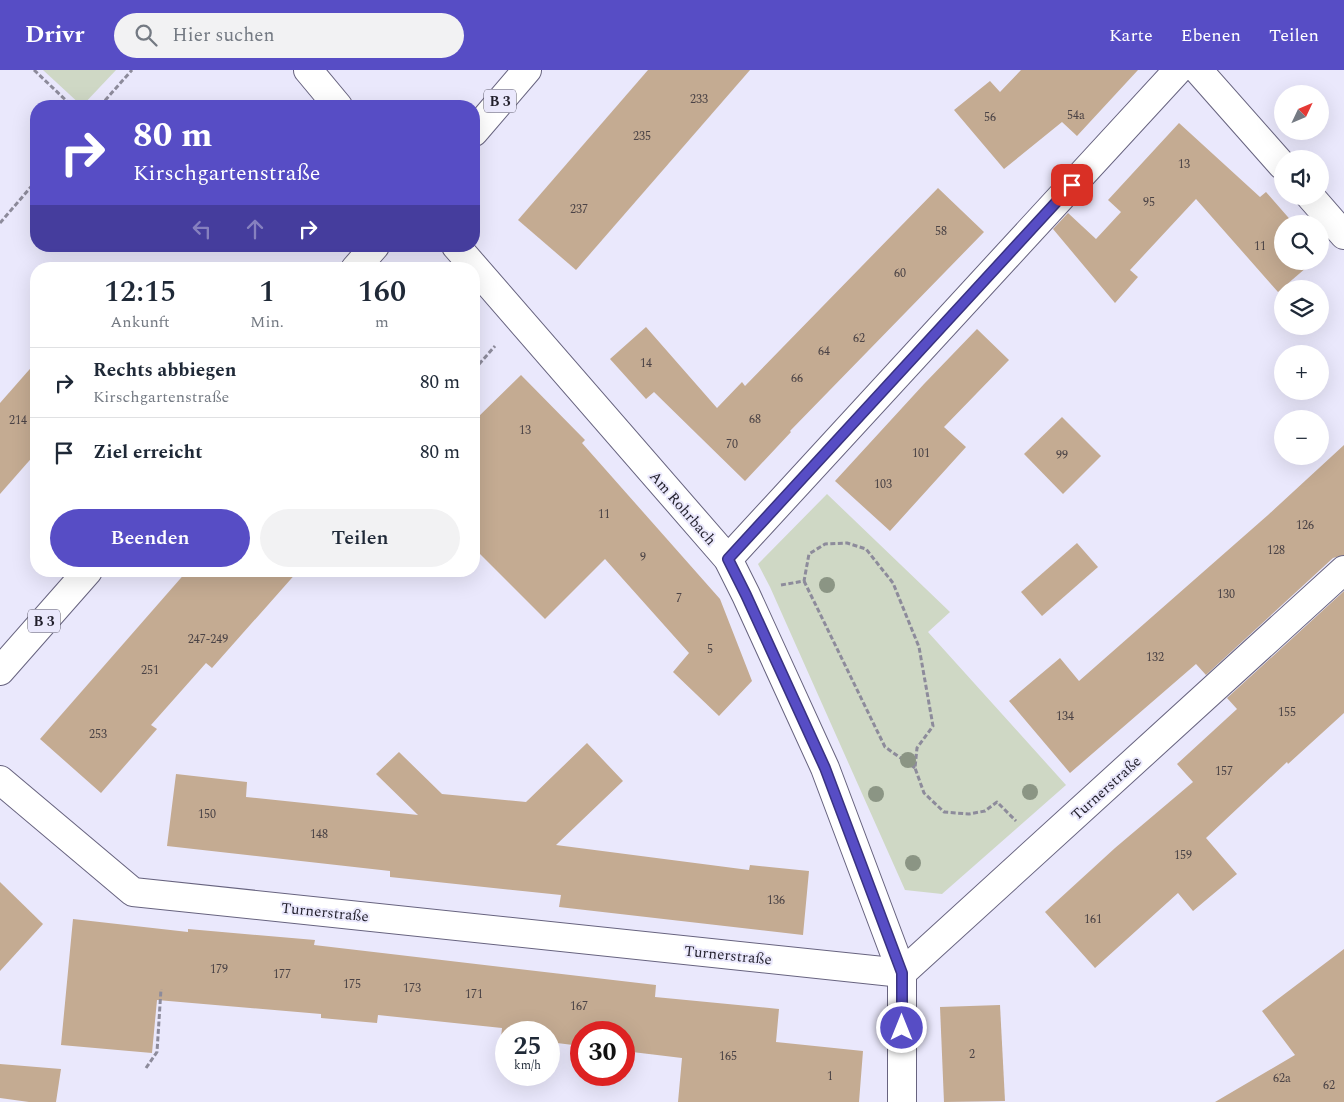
<!DOCTYPE html>
<html lang="de">
<meta charset="utf-8">
<style>
body{margin:0;font-family:Spectral,serif;background:#f2f2f3;color:#1f2937;height:100vh;display:flex;flex-direction:column;font-size:19px;white-space:nowrap}
*{box-sizing:border-box;margin:0}
p{font-size:16px;color:#747a83}
.icon{flex:none;width:28px;height:28px;fill:none;stroke:currentColor;stroke-width:2;stroke-linecap:round;stroke-linejoin:round}
.map{position:relative;flex:1;overflow:hidden}
.panel{position:absolute;left:30px;top:192px;width:450px;height:315px;display:flex;flex-direction:column;background:#fff;border-radius:20px;box-shadow:0 5px 20px #0002}
.panel>*{flex:none}
.guide{position:absolute;left:30px;top:30px;width:450px;height:152px;border-radius:20px;box-shadow:0 5px 20px #0002;background:#574dc5;color:#fff;overflow:hidden}
.needle{width:32px;rotate:46deg}
.buttons{position:absolute;left:1274px;top:15px;display:grid;gap:10px}
.buttons a{display:grid;place-items:center;width:55px;height:55px;border-radius:50%;background:#fff;box-shadow:0 5px 20px #0002;font-size:25px}
.speed{position:absolute;left:495px;top:951px;display:flex;gap:10px;font-size:25px;font-weight:700;text-align:center}
.speed>*{display:grid;place-content:center;width:65px;height:65px;border-radius:50%;background:#fff;box-shadow:0 5px 20px #0002;line-height:1}
.speed small{font-size:12px;font-weight:400}
.speed .limit{border:8px solid #d22;background:#fff;color:#111}
.pin{position:absolute;display:grid;place-items:center;width:42px;height:42px;color:#fff;margin:-21px;border-radius:10px;box-shadow:0 2px 8px #0006}
.me{position:absolute;width:55px;margin:-28px;rotate:0deg;stroke-linejoin:round;filter:drop-shadow(0 0 4px #0008)}
.turn{display:flex;align-items:center;gap:18px;height:105px;padding:0 20px;font-size:22px}
.turn .icon{width:65px;height:65px;stroke-width:2.5}
.turn b{display:block;font-size:35px;line-height:42px}
.lanes{display:flex;align-items:center;height:48px;padding:0 20px;background:#0003;justify-content:center;gap:25px;direction:ltr}
.lanes .off{opacity:.35}
.eta{display:flex;justify-content:space-evenly;align-items:center;height:85px;text-align:center}
.eta b{font-size:30px;font-weight:600;line-height:35px}
.cta{display:flex;gap:10px;margin-top:auto;padding:10px 20px}
.cta a{flex:1;height:58px;border-radius:30px;background:#574dc5;color:#fff;font-size:20px;font-weight:600;line-height:58px;text-align:center}
.cta a+a{background:#f2f2f3;color:#1f2937}
ul{padding:0;list-style:none}
li{display:flex;align-items:center;gap:15px;height:70px;padding:0 20px;border-top:1px solid #e0e1e3}
li div{flex:1}
li b{display:block;font-size:19px}
li em{font-style:normal}
header{display:flex;align-items:center;gap:30px;box-sizing:border-box;height:70px;padding:0 25px;background:#574dc5;color:#fff}
header strong{font-size:24px}
nav{display:flex;gap:28px;margin-inline-start:auto;font-size:18px}
.search{width:350px;height:45px;background:#f2f2f3;display:flex;align-items:center;gap:12px;box-sizing:border-box;padding:0 18px;border-radius:28px;color:#747a83;font-size:19px}
.map>svg:first-child{display:block}
.green{fill:#cfd8c5}
.building{fill:#c4ab92}
.lines{fill:none;stroke-linecap:round;stroke-linejoin:round}
.minor-casing{stroke:#67637f;stroke-width:30}
.major-casing{stroke:#67637f;stroke-width:30}
.path{stroke:#8d8b9b;stroke-width:3;stroke-dasharray:5 2.5;stroke-linecap:butt}
.minor{stroke:#fff;stroke-width:28}
.major{stroke:#fff;stroke-width:28}
.tree{fill:#8b9584}
.route-casing{stroke:#393280;stroke-width:12}
.route{stroke:#574dc5;stroke-width:9}
.labels{text-anchor:middle;stroke-width:4;stroke-linejoin:round;paint-order:stroke}
.number-label{font-size:12px;fill:#4a4245}
.shield{fill:#eae8fc;stroke:#5d5b6a;stroke-width:1}
.shield-label{font-size:14px;font-weight:bold;fill:#211f2b}
.street-label{font-size:15px;fill:#211f2b;stroke:#eae8fc}
</style>
<header>
<strong>Drivr</strong>
<div class="search"><svg class="icon" aria-label="search" viewBox="0 0 24 24"><circle cx="10" cy="10" r="6"/><path d="M15 15l6 6"/></svg>Hier suchen</div>
<nav><a>Karte</a><a>Ebenen</a><a>Teilen</a></nav>
</header>
<div class="map">
<svg width="1344" height="1032" viewBox="0 0 1344 1032">
<rect width="100%" height="100%" fill="#eae8fc"/>
<!-- green -->
<g class="green">
<polygon points="43,0 116,0 82,36"/>
<polygon points="827,424 950,542 928,562 1066,715 942,824 905,820 770,517 758,494"/>
</g>
<!-- building -->
<g class="building">
<polygon points="648,0 750,0 576,200 518,150"/>
<polygon points="1021,0 1138,0 1077,66 1062,52 1004,99 954,40 990,11 1000,22"/>
<polygon points="1179,53 1260,127 1266,122 1294,154 1282,154 1282,191 1314,191 1278,222 1196,129 1130,200 1138,207 1115,233 1053,159 1068,143 1096,169 1121,142 1108,130"/>
<polygon points="938,118 984,162 790,361 791,362 745,411 654,322 646,329 610,289 646,257 717,338 742,312 745,316"/>
<polygon points="977,259 1009,290 944,357 966,377 890,461 835,411 924,314"/>
<polygon points="36,292 36,383 0,424 0,333"/>
<polygon points="521,305 585,370 582,373 720,529 752,611 719,646 673,602 689,583 605,489 545,549 474,478 474,351"/>
<polygon points="1062,347 1101,386 1063,424 1024,384"/>
<polygon points="1344,375 1344,485 1333,488 1206,605 1196,594 1070,703 1009,631 1060,588 1079,611 1268,445"/>
<polygon points="1077,473 1098,497 1042,546 1021,522"/>
<polygon points="187,501 298,501 212,598 206,593 151,655 157,659 101,723 40,669"/>
<polygon points="1344,521 1344,643 1288,694 1287,692 1206,768 1237,804 1193,841 1178,823 1095,898 1045,842 1115,778 1193,712 1177,694 1237,639 1227,628"/>
<polygon points="587,673 623,711 556,775 749,800 750,795 809,801 803,865 559,837 561,825 390,807 390,801 167,776 176,704 247,712 246,727 418,745 376,704 399,682 442,724 526,732"/>
<polygon points="0,812 43,854 0,901"/>
<polygon points="73,849 188,862 188,859 315,870 314,875 656,915 655,927 779,939 776,972 863,981 859,1032 678,1032 682,988 624,981 624,962 581,962 581,976 549,972 549,962 506,962 506,967 501,967 502,958 378,945 377,953 321,948 321,944 157,930 152,983 61,975"/>
<polygon points="1344,879 1344,1032 1215,1032 1295,985 1262,941"/>
<polygon points="1000,935 1005,1031 944,1032 940,937"/>
<polygon points="0,994 61,999 56,1032 29,1032 0,1028"/>
</g>
<g class="lines">
<defs>
<g id="minor">
<polyline points="308,0 338,36"/>
<polyline points="1198,0 1282,95"/>
<polyline points="1310,126 1344,165"/>
<polyline points="456,176 728,489 746,525 825,698 902,903 902,1032"/>
<polyline points="728,489 1178,0"/>
<polyline points="0,710 133,822 902,903 1344,500"/>
</g>
<g id="major">
<polyline points="474,62 527,0"/>
<polyline points="355,199 375,176"/>
<polyline points="0,601 88,501"/>
</g>
</defs>
<!-- minor casing -->
<use href="#minor" class="minor-casing"/>
<!-- major casing -->
<use href="#major" class="major-casing"/>
<!-- path -->
<g class="path">
<polyline points="34,0 72,36"/>
<polyline points="100,36 132,0"/>
<polyline points="0,153 36,111"/>
<polyline points="474,300 495,276"/>
<polyline points="804,511 885,677 915,698"/>
<polyline points="781,515 804,511 809,484 825,474 847,473 866,479 893,513 919,577 933,656 917,678 915,698 924,723 944,742 969,744 985,741 997,732 1016,751"/>
<polyline points="146,998 157,982 161,919"/>
</g>
<!-- minor -->
<use href="#minor" class="minor"/>
<!-- major -->
<use href="#major" class="major"/>
</g>
<!-- trees -->
<g class="tree">
<circle cx="827" cy="515" r="8"/>
<circle cx="908" cy="690" r="8"/>
<circle cx="1030" cy="722" r="8"/>
<circle cx="876" cy="724" r="8"/>
<circle cx="913" cy="793" r="8"/>
</g>
<g class="lines">
<defs>
<polyline id="route" points="902,958 902,903 825,698 746,525 728,489 1072,115"/>
</defs>
<!-- route casing -->
<use href="#route" class="route-casing"/>
<!-- route -->
<use href="#route" class="route"/>
</g>
<g class="labels">
<!-- number labels -->
<g class="number-label">
<text x="699" y="33">233</text>
<text x="1076" y="49">54a</text>
<text x="990" y="51">56</text>
<text x="642" y="70">235</text>
<text x="1184" y="98">13</text>
<text x="1149" y="136">95</text>
<text x="579" y="143">237</text>
<text x="941" y="165">58</text>
<text x="1260" y="180">11</text>
<text x="900" y="207">60</text>
<text x="859" y="272">62</text>
<text x="824" y="285">64</text>
<text x="646" y="297">14</text>
<text x="797" y="312">66</text>
<text x="755" y="353">68</text>
<text x="18" y="354">214</text>
<text x="525" y="364">13</text>
<text x="732" y="378">70</text>
<text x="921" y="387">101</text>
<text x="1062" y="389">99</text>
<text x="883" y="418">103</text>
<text x="604" y="448">11</text>
<text x="1305" y="459">126</text>
<text x="1276" y="484">128</text>
<text x="643" y="491">9</text>
<text x="1226" y="528">130</text>
<text x="679" y="532">7</text>
<text x="208" y="573">247-249</text>
<text x="710" y="583">5</text>
<text x="1155" y="591">132</text>
<text x="150" y="604">251</text>
<text x="1287" y="646">155</text>
<text x="1065" y="650">134</text>
<text x="98" y="668">253</text>
<text x="1224" y="705">157</text>
<text x="207" y="748">150</text>
<text x="319" y="768">148</text>
<text x="1183" y="789">159</text>
<text x="776" y="834">136</text>
<text x="1093" y="853">161</text>
<text x="219" y="903">179</text>
<text x="282" y="908">177</text>
<text x="352" y="918">175</text>
<text x="412" y="922">173</text>
<text x="474" y="928">171</text>
<text x="579" y="940">167</text>
<text x="972" y="988">2</text>
<text x="728" y="990">165</text>
<text x="830" y="1010">1</text>
<text x="1282" y="1012">62a</text>
<text x="1329" y="1019">62</text>
</g>
<!-- shield labels -->
<g class="shield">
<rect x="484" y="19.5" width="32" height="23" rx="4"/>
<rect x="28" y="539.5" width="32" height="23" rx="4"/>
</g>
<g class="shield-label">
<text x="500" y="36">B 3</text>
<text x="44" y="556">B 3</text>
</g>
<!-- street labels -->
<g class="street-label">
<text transform="translate(683 438) rotate(49)" y="5">Am Rohrbach</text>
<text transform="translate(1106 718) rotate(-42)" y="5">Turnerstraße</text>
<text transform="translate(325 842) rotate(6)" y="5">Turnerstraße</text>
<text transform="translate(728 885) rotate(6)" y="5">Turnerstraße</text>
</g>
</g>
</svg>
<div class="buttons">
<a><svg class="needle" viewBox="-14 -14 28 28"><path d="M0-13l5 13h-10z" fill="#e53935"/><path d="M0 13l5-13h-10z" fill="#747a83"/></svg></a>
<a><svg class="icon" aria-label="sound" viewBox="0 0 24 24"><path d="M4 9h4l5-4v14l-5-4H4zM17 9q2 3 0 6"/></svg></a>
<a><svg class="icon" aria-label="search" viewBox="0 0 24 24"><circle cx="10" cy="10" r="6"/><path d="M15 15l6 6"/></svg></a>
<a><svg class="icon" aria-label="layers" viewBox="0 0 24 24"><path d="M12 4l9 5-9 5-9-5zM3 14l9 5 9-5"/></svg></a>
<a>+</a>
<a>−</a>
</div>
<div class="speed"><div>25<small>km/h</small></div><div class="limit">30</div></div>
<div class="pin" style="left:1072px;top:115px;background:#d93025"><svg class="icon" aria-label="arrive" viewBox="0 0 24 24"><path d="M6 21V4h12l-3 4 3 4H6"/></svg></div>
<svg class="me" style="left:902px;top:958px" viewBox="-20 -20 40 40"><circle r="17" fill="#574dc5" stroke="#fff" stroke-width="3"/><path d="M0-11L8 9 0 5-8 9z" fill="#fff"/></svg>
<div class="guide">
<div class="turn"><svg class="icon" aria-label="right" viewBox="0 0 24 24"><path d="M7 20v-9h11M14 6l5 5-5 5"/></svg><div><b>80 m</b>Kirschgartenstraße</div></div>
<div class="lanes"><svg class="icon off" aria-label="left" viewBox="0 0 24 24"><path d="M17 20v-9H6M10 6l-5 5 5 5"/></svg><svg class="icon off" aria-label="ahead" viewBox="0 0 24 24"><path d="M12 20V5M6 11l6-6 6 6"/></svg><svg class="icon" aria-label="right" viewBox="0 0 24 24"><path d="M7 20v-9h11M14 6l5 5-5 5"/></svg></div>
</div>
<section class="panel">
<div class="eta">
<div><b>12:15</b><p>Ankunft</p></div>
<div><b>1</b><p>Min.</p></div>
<div><b>160</b><p>m</p></div>
</div>
<ul>
<li><svg class="icon" aria-label="right" viewBox="0 0 24 24"><path d="M7 20v-9h11M14 6l5 5-5 5"/></svg><div><b>Rechts abbiegen</b><p>Kirschgartenstraße</p></div><em>80 m</em></li>
<li><svg class="icon" aria-label="arrive" viewBox="0 0 24 24"><path d="M6 21V4h12l-3 4 3 4H6"/></svg><div><b>Ziel erreicht</b></div><em>80 m</em></li>
</ul>
<div class="cta"><a>Beenden</a><a>Teilen</a></div>
</section>
</div>
